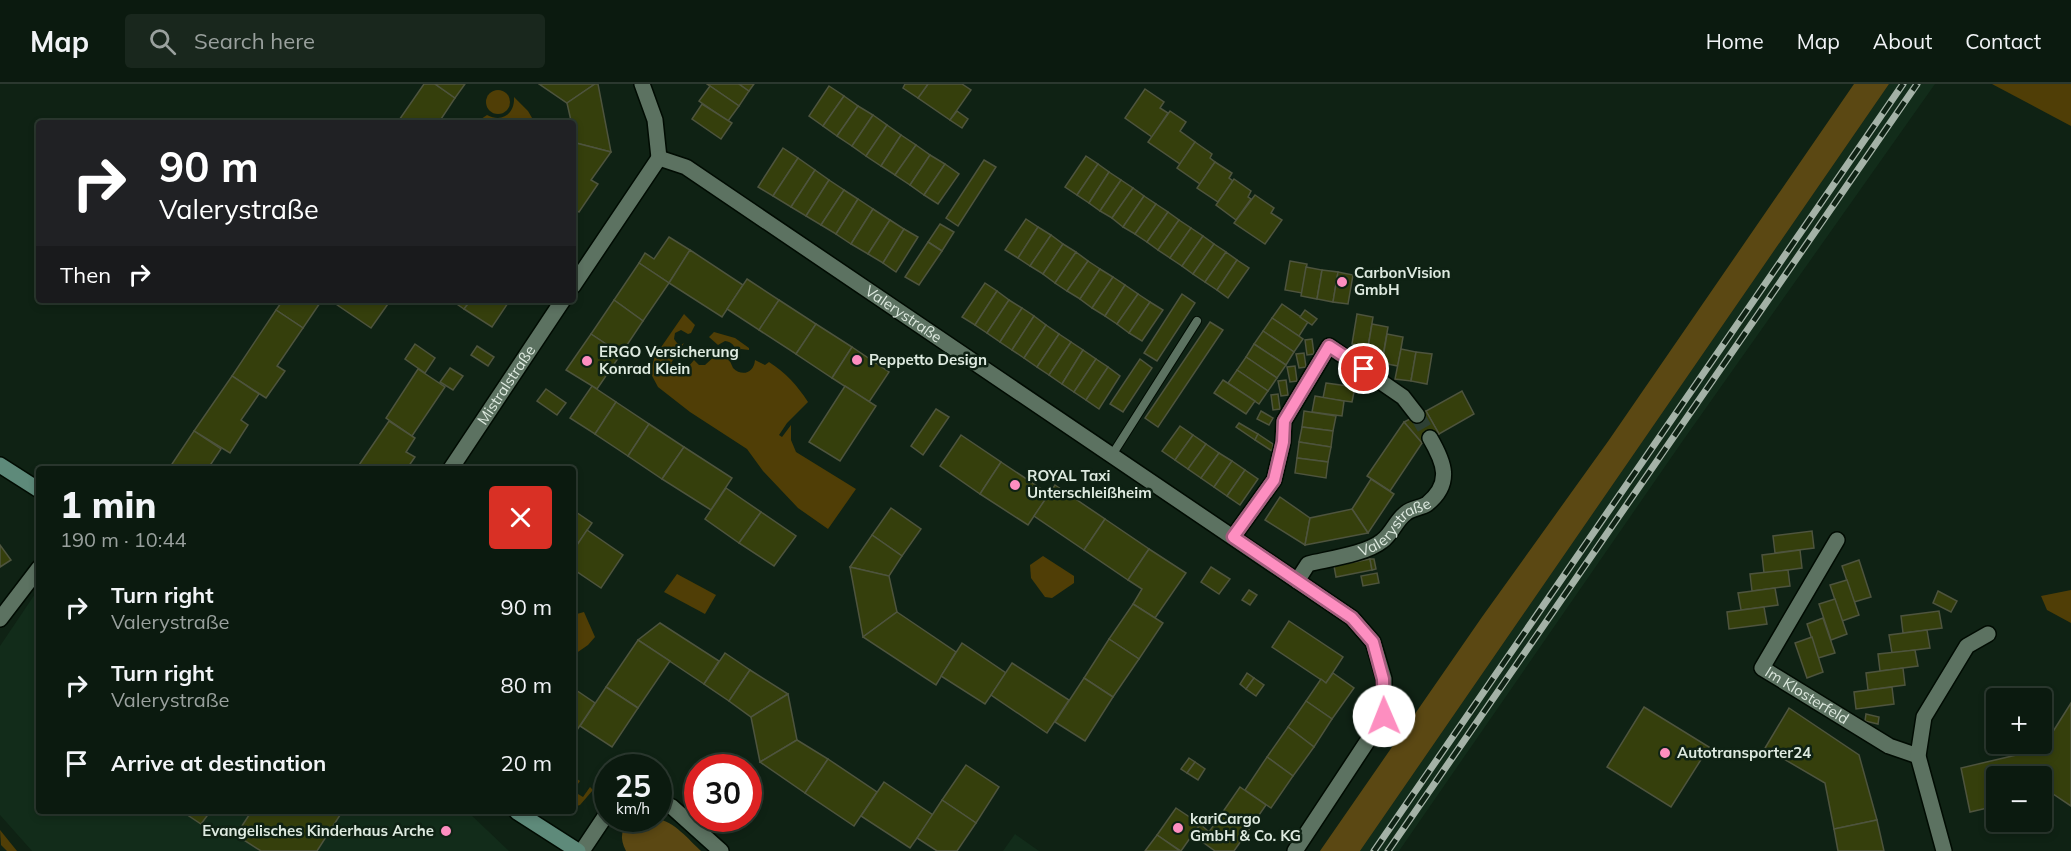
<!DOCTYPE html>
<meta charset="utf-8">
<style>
body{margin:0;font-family:Mulish,sans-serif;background:#19271d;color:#f1f3f6;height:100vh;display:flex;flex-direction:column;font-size:22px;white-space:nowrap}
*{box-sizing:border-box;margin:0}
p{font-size:20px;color:#9aa19e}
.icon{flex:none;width:33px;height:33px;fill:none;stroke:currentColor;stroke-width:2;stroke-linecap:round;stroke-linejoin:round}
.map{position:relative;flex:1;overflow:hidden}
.details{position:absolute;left:36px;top:382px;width:540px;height:348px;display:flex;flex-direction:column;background:#0b1a0f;border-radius:6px;box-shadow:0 3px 9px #0003,0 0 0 2px #2b382f}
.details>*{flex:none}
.hud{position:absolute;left:36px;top:36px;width:540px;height:183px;border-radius:6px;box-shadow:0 3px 9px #0003,0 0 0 2px #2b382f;background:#202124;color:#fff;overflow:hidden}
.buttons{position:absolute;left:1986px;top:604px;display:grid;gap:12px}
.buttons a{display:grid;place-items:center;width:66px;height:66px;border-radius:6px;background:#0b1a0f;box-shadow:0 3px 9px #0003,0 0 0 2px #2b382f;font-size:30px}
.speed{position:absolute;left:594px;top:670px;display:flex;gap:12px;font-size:30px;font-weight:700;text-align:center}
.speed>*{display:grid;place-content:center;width:78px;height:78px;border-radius:50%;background:#0b1a0f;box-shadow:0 3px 9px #0003,0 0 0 2px #2b382f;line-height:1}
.speed small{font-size:15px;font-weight:400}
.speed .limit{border:9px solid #d22;background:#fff;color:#111}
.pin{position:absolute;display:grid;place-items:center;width:51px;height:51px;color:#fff;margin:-26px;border:3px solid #fff;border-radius:50%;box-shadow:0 2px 6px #0007}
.me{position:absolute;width:66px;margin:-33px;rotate:359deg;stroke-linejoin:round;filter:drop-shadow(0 0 4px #0008)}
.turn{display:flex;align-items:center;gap:21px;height:126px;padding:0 24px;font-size:27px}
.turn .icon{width:78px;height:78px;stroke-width:2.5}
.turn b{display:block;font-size:42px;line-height:51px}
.then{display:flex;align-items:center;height:57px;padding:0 24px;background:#0003;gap:12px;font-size:22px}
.round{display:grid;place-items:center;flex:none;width:63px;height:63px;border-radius:6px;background:#19271d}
.summary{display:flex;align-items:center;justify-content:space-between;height:102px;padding:0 24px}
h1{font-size:36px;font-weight:800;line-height:45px}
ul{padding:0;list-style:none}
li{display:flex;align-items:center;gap:18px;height:78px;padding:0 24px}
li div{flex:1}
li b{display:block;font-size:22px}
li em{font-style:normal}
header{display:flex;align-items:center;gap:36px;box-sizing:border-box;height:84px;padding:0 30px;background:#0b1a0f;border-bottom:2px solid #2b382f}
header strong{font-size:28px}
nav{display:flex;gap:33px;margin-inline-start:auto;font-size:21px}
.search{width:420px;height:54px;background:#19271d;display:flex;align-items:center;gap:15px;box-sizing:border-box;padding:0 21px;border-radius:6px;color:#9aa19e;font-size:22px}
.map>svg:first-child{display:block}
.built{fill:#122c1a}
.green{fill:#503e06}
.forest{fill:#5b4813}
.building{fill:#353f0c;stroke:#4e543e;stroke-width:1.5}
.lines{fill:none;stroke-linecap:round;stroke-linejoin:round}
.minor-tunnel{stroke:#2e4033;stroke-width:15;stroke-dasharray:15 8;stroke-linecap:butt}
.service-casing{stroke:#000b02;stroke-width:10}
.minor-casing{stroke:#000b02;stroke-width:18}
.secondary-casing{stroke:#000b02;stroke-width:18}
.service{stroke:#5c7261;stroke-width:8}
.minor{stroke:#5c7261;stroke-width:15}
.secondary{stroke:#5e8a7a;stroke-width:15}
.rail-casing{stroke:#a4b2a7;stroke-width:7}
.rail{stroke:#0f2214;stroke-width:4.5;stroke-dasharray:14;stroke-linecap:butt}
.route-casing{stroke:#a45c7d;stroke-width:15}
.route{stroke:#fd8ec0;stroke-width:10}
.poi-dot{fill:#fd8ec0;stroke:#0f2214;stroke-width:2}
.labels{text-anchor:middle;stroke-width:5;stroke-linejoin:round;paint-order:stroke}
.poi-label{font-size:15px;font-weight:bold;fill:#deeae0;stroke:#0f2214;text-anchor:start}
.street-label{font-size:15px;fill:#deeae0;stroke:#0f2214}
</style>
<header>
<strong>Map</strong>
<div class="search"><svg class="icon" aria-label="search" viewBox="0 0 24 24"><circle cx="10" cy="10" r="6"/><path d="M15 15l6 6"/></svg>Search here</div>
<nav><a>Home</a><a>Map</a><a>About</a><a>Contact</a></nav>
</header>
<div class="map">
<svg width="2071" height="767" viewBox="0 0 2071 767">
<rect width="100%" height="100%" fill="#0f2214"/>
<!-- built -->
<g class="built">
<polygon points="1889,0 1935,0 1684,355 1399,767 1360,767"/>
<polygon points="39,504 39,728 468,728 509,767 32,767 0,731 0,562"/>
<polygon points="1015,750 1039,767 1003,767"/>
</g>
<!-- green -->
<g class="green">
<polygon points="1992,0 2071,0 2071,42"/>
<circle cx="498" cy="18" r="12"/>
<path d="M514 13 528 27 535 39H475L487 31C502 39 515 30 514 13Z"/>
<path d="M684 230 695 241 691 249 688 250 681 246 675 249 674 255 677 259 681 261 684 259 671 279 684 288 694 276 699 281H705L717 270 722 275H729L733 284C742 293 754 289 755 276L765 281 769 278C786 289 797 301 808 318L787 339 779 351 782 353 791 341V356L796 368 856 405 828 445 798 424 763 387 747 365 690 328 658 303 650 288 655 272Z"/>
<path d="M714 248 735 254 749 264V266L741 265 735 269C736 262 732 258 725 257L718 261 709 253Z"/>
<polygon points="1043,472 1074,492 1074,499 1052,514 1045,513 1031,494 1030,481"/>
<polygon points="677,490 716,511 705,530 664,508"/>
<polygon points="2071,506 2071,539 2047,526 2041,512"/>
<polygon points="584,528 595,553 588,561 575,570 573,569 573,531"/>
<polygon points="573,692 580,697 573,707 583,713 590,703 593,706 580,721 573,723"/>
<polygon points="0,746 17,767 7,767 1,761"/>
</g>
<!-- forest -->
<g class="forest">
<polygon points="1854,0 1889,0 1360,767 1320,767 1482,533 1609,356"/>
<path d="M632 735C640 735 649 734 657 735 674 737 689 756 701 767H626C619 754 621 744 632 735Z"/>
</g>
<!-- building -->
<g class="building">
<polygon points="424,0 435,0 455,14 441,35 447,39 397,39"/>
<polygon points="435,0 465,0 455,14"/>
<polygon points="539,0 595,0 567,19"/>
<polygon points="595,0 598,0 611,68 576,59 567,19"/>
<polygon points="707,0 739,0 749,7 739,22"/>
<polygon points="739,0 754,0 749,7"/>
<polygon points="928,0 962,0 971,6 950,36 918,14"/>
<polygon points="928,0 918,14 903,4 905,0"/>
<polygon points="710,2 739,22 728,37 699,17"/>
<polygon points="829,2 844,12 823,42 809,32"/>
<polygon points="1145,5 1164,18 1160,24 1168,29 1152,53 1125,34"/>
<polygon points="844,12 858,22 837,52 823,42"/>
<polygon points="702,20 732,39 721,55 692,35"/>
<polygon points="858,22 873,31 852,62 837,52"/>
<polygon points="957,27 968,35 962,44 950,36"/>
<polygon points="1170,27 1186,38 1180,47 1195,58 1180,80 1148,58"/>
<polygon points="873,31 887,41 866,72 852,62"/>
<polygon points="887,41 901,51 881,82 866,72"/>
<polygon points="901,51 916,61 895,91 881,82"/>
<polygon points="1195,58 1212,70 1210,74 1215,78 1200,100 1177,84"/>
<polygon points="576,59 611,68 591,96 598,100 579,128 573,124 573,64"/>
<polygon points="916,61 930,71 910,101 895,91"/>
<polygon points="783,64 798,74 773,112 758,103"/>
<polygon points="930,71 945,80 924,111 910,101"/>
<polygon points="1086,72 1098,80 1077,111 1065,103"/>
<polygon points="798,74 815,86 791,123 773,112"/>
<polygon points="984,76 996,83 958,142 946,134"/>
<polygon points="1215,78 1232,89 1229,94 1233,97 1218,118 1197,104"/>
<polygon points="945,80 959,90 938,120 924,111"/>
<polygon points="1098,80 1109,88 1089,119 1077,111"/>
<polygon points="815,86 829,96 806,132 791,123"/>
<polygon points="1109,88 1121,96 1100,127 1089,119"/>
<polygon points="1234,95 1251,107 1248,113 1251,115 1236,136 1216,121"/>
<polygon points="829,96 844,106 821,141 806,132"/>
<polygon points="1121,96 1133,104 1112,134 1100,127"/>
<polygon points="1133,104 1144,112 1123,143 1112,134"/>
<polygon points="844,106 858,115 836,150 821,141"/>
<polygon points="1255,111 1274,124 1271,129 1282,136 1265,160 1234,139"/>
<polygon points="1144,112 1156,120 1135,150 1123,143"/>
<polygon points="858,115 873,125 851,160 836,150"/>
<polygon points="1156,120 1168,128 1147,158 1135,150"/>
<polygon points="873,125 890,136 868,170 851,160"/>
<polygon points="1168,128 1179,136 1158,166 1147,158"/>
<polygon points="1026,135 1038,143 1018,174 1005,166"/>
<polygon points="890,136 904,145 883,179 868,170"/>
<polygon points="1179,136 1191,144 1170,174 1158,166"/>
<polygon points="940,140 954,148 942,167 928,158"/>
<polygon points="1038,143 1051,151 1030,182 1018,174"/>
<polygon points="1191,144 1203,152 1182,182 1170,174"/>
<polygon points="904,145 918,153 896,188 883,179"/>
<polygon points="1051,151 1063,160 1043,190 1030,182"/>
<polygon points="1203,152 1214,160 1193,190 1182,182"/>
<polygon points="669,153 690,166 669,199 639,179 645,169 654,175"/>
<polygon points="928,158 942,167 919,201 905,193"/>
<polygon points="1063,160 1076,168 1055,199 1043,190"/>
<polygon points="1214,160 1226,168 1205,198 1193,190"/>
<polygon points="690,166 743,201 722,233 669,199"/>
<polygon points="1076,168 1088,177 1067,207 1055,199"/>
<polygon points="1226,168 1237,176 1217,206 1205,198"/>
<polygon points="1237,176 1249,184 1228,214 1217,206"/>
<polygon points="1088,177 1100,185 1080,215 1067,207"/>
<polygon points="1290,177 1307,180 1302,209 1285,206"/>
<polygon points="639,179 669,199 643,237 614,216"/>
<polygon points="1306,183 1322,186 1317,215 1301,212"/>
<polygon points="1100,185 1113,193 1092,224 1080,215"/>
<polygon points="1322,186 1338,188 1333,218 1317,215"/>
<polygon points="1338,188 1353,191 1348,220 1333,218"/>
<polygon points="1113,193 1125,201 1105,232 1092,224"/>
<polygon points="747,195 779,216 759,246 727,225"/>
<polygon points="985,199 997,207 975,241 962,233"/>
<polygon points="1125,201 1138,210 1117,240 1105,232"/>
<polygon points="997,207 1009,216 987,249 975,241"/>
<polygon points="1138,210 1150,218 1129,249 1117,240"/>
<polygon points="1182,210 1195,219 1157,277 1144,269"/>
<polygon points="283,216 322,216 303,244 276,226"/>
<polygon points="330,216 389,216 390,217 371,244"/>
<polygon points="451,216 471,216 464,225"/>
<polygon points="471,216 510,216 492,243 464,225"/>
<polygon points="614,216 643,237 621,270 591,250"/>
<polygon points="779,216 816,240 796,270 759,246"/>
<polygon points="1009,216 1022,224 1000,258 987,249"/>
<polygon points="1150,218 1163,226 1142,257 1129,249"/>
<polygon points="1282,220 1308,238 1299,252 1272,234"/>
<polygon points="1022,224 1034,232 1012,266 1000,258"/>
<polygon points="276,226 303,244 277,282 285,287 266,314 232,292"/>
<polygon points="1305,226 1317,235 1312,241 1300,233"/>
<polygon points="1357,230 1373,233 1368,263 1352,260"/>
<polygon points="1034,232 1046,241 1024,274 1012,266"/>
<polygon points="1272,234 1303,255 1294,268 1263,247"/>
<polygon points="1210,238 1223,246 1158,343 1145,334"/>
<polygon points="816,240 852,263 832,294 796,270"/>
<polygon points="1372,240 1388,243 1383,272 1367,269"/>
<polygon points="1046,241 1059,250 1037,283 1024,274"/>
<polygon points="1263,247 1294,268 1286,281 1254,260"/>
<polygon points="591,250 621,270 597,305 566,286"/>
<polygon points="1059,250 1071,258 1049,291 1037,283"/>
<polygon points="1387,250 1403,253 1398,282 1382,279"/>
<polygon points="1312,255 1314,270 1307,271 1305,256"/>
<polygon points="1071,258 1083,266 1062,300 1049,291"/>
<polygon points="415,260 435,274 425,289 405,275"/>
<polygon points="1254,260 1286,281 1277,294 1246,273"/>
<polygon points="477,262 494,273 488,282 471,271"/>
<polygon points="852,263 889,288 869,318 832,294"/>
<polygon points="1401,265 1416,268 1411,297 1395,295"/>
<polygon points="1083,266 1096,275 1074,308 1062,300"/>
<polygon points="1416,268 1432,270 1427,300 1411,297"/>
<polygon points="1304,269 1306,283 1299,284 1296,270"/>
<polygon points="1246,273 1277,294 1268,307 1237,286"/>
<polygon points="1096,275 1108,283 1086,316 1074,308"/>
<polygon points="1140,275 1152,284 1123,328 1110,320"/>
<polygon points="1295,282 1297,297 1290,298 1287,283"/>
<polygon points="1108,283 1120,292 1099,325 1086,316"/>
<polygon points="450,284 463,292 453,306 440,298"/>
<polygon points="418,285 445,303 412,352 386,334"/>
<polygon points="1237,286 1268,307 1259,320 1228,299"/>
<polygon points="232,292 259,310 241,336 248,341 230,369 194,347"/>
<polygon points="1223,296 1255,317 1246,330 1214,309"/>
<polygon points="1286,296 1288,311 1281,312 1278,297"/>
<polygon points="1326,299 1355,303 1352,318 1323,314"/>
<polygon points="592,302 616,318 595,350 570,334"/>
<polygon points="845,302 876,322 840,377 809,358"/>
<polygon points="546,305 566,319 557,331 537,317"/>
<polygon points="1462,307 1474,330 1439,350 1426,327"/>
<polygon points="1278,310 1280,325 1273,326 1271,311"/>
<polygon points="1315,312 1344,317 1342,332 1312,328"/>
<polygon points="616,318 649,340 628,372 595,350"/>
<polygon points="936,325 949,333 923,371 911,362"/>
<polygon points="1261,327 1273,334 1269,341 1257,335"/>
<polygon points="1304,327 1336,332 1333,347 1302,343"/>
<polygon points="1426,327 1439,350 1422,359 1404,338"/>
<polygon points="389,337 415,354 406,368 415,373 406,386 359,386 357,384"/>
<polygon points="1404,338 1422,359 1390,407 1367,392"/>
<polygon points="1239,339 1258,350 1255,356 1236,343"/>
<polygon points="649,340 684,363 662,395 628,372"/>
<polygon points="1180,342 1193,351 1175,376 1162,367"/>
<polygon points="1302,343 1333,347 1331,363 1299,358"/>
<polygon points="194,347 221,365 207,386 168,386"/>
<polygon points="1258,350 1273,360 1272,367 1255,356"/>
<polygon points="961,351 1001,378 980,410 940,382"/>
<polygon points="1193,351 1206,360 1188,385 1175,376"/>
<polygon points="1299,358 1331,363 1328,378 1297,374"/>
<polygon points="1206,360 1219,369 1201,394 1188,385"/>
<polygon points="684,363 732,394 711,426 662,395"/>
<polygon points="1219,369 1232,377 1214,403 1201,394"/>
<polygon points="1297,374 1328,378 1326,394 1295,389"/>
<polygon points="1232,377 1245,386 1227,412 1214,403"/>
<polygon points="1001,378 1049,410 1028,441 980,410"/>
<polygon points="1245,386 1258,395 1240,421 1227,412"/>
<polygon points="1371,395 1394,410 1368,449 1352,425"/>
<polygon points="1055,401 1105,435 1084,466 1034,432"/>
<polygon points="726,404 761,428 739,459 705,435"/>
<polygon points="1280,413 1310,434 1305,461 1265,436"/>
<polygon points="891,424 921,445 902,472 872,451"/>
<polygon points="1352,425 1368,449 1305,461 1310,434"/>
<polygon points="573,426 592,439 573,467"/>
<polygon points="761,428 796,452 774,482 739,459"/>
<polygon points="1105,435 1149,465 1128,496 1084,466"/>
<polygon points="587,446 623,471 601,504 573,485 573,467"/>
<polygon points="1812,447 1814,464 1775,469 1773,452"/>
<polygon points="872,451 902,472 889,492 850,483"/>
<polygon points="0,461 11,476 0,483"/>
<polygon points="1149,465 1186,489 1155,534 1133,520 1142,505 1128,496"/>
<polygon points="1800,466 1802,484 1764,489 1762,471"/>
<polygon points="1370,475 1372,486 1336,493 1334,482"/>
<polygon points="1370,475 1374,475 1376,485 1372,486"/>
<polygon points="1859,476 1871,513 1854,518 1842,482"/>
<polygon points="850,483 889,492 897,528 863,553"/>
<polygon points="1211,483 1230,495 1219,510 1201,498"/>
<polygon points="1788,486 1790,502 1752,507 1750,490"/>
<polygon points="1377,489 1379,499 1363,502 1361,492"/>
<polygon points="1847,496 1859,531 1842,537 1830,501"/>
<polygon points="1775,504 1778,521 1741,526 1738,509"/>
<polygon points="1249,506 1257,511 1250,521 1242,516"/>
<polygon points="1938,507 1957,517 1951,528 1933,519"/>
<polygon points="1835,515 1847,550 1831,556 1819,520"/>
<polygon points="1133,520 1163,539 1139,575 1109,555"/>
<polygon points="1764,523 1767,540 1729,545 1727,528"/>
<polygon points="1939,527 1942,544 1903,549 1901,532"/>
<polygon points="897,528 956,568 936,601 863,553"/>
<polygon points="1823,534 1835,569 1818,574 1807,540"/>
<polygon points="1289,537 1343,573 1326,599 1272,563"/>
<polygon points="660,539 719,577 704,600 638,556"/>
<polygon points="1927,546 1930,564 1892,569 1889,551"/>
<polygon points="1812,553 1823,588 1807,594 1795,559"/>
<polygon points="1109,555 1139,575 1113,613 1084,594"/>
<polygon points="638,556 670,577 638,624 606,603"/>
<polygon points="962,559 1006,589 985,620 941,592"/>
<polygon points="1915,566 1918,582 1880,587 1878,570"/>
<polygon points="725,569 750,586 729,617 704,600"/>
<polygon points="1012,579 1069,616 1047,649 991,611"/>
<polygon points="1903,584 1905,601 1868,606 1866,589"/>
<polygon points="750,586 788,610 751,633 729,617"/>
<polygon points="1247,589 1254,594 1246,605 1240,600"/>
<polygon points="1333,589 1354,604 1332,635 1306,617 1321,595 1326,599"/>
<polygon points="1084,594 1113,613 1085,657 1055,638"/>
<polygon points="1254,594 1264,601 1256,612 1246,605"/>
<polygon points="606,603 638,624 612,663 580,642"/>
<polygon points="1892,603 1894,620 1856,625 1854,608"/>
<polygon points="573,604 595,619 573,652"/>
<polygon points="788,610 797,656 760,678 751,633"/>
<polygon points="1306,617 1332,635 1314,663 1288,643"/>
<polygon points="2071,619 2071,722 2053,710 2042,712 2042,693 1996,693 1996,722 1970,728 1961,684 2042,665"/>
<polygon points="1644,623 1709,663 1671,723 1607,683"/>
<polygon points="1789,624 1859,671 1877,736 1834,745 1825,699 1765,664"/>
<polygon points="1866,630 1879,633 1878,640 1865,637"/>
<polygon points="1288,643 1314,663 1293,692 1267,673"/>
<polygon points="797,656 828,675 805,709 760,678"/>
<polygon points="1267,673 1293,692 1271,724 1245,706"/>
<polygon points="1189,674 1195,678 1187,689 1181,685"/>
<polygon points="828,675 877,708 854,742 805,709"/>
<polygon points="1195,678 1205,685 1198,696 1187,689"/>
<polygon points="966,681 999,703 976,739 942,716"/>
<polygon points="884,698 933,731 910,764 861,732"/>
<polygon points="1240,703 1266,721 1234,767 1215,767 1193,751 1200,740 1209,748"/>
<polygon points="942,716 976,739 957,767 937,767 917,754"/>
<polygon points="1176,724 1200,740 1181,767 1157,751"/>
<polygon points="183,728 210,728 201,740"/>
<polygon points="251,728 342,728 317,767 261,767 236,751"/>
<polygon points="1877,736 1884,767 1838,767 1834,745"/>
<polygon points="1157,751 1180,767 1145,767"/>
</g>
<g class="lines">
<!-- minor-tunnel -->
<polyline class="minor-tunnel" points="1417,331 1430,354"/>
<defs>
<polyline id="service" points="1112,371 1197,237"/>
<g id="minor">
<polyline points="642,0 655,36 659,74"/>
<path id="s1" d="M659 74 686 83 1352 534 1373 558 1384 595V632L1295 767"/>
<polyline points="573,202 659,74"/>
<path id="s2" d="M450 386 563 216"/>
<polyline points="1233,453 1274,396 1283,358 1284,337 1329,262 1403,313 1417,331"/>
<path id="s3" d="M1837 456 1762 584 1889 662 1918 672"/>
<path id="s4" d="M1297 497 1308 480C1328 475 1366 470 1382 457 1392 450 1396 436 1406 429 1412 424 1421 424 1427 420 1453 399 1444 378 1430 354"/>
<polyline points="0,535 39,484"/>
<polyline points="658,716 672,723 721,767"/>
<polyline points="582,767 608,728"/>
<polyline points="1944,767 1918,672 1924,633 1967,562 1988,550"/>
</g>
<g id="secondary">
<polyline points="0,381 39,406"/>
<polyline points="517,728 578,767"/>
</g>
</defs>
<!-- service casing -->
<use href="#service" class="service-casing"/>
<!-- minor casing -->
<use href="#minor" class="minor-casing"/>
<!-- secondary casing -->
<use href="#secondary" class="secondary-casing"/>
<!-- service -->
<use href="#service" class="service"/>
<!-- minor -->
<use href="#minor" class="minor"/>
<!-- secondary -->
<use href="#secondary" class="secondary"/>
<defs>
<g id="rail">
<polyline points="1374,767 1903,0"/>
<polyline points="1388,767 1917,0"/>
</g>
</defs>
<!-- rail casing -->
<use href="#rail" class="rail-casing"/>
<!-- rail -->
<use href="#rail" class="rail"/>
</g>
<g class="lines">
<defs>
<polyline id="route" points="1364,285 1329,262 1284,337 1283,358 1274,396 1233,453 1352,534 1373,558 1383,595 1384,632"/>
</defs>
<!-- route casing -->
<use href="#route" class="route-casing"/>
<!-- route -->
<use href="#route" class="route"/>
</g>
<!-- markers -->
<g class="poi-dot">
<circle cx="1342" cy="198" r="6"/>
<circle cx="857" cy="276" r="6"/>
<circle cx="587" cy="277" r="6"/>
<circle cx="1015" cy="401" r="6"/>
<circle cx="1665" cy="669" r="6"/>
<circle cx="1178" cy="744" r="6"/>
<circle cx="446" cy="747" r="6"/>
</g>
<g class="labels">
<!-- poi labels -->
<g class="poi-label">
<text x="1354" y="194">CarbonVision<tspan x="1354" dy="17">GmbH</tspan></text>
<text x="599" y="273">ERGO Versicherung<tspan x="599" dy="17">Konrad Klein</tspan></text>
<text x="869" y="281">Peppetto Design</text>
<text x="1027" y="397">ROYAL Taxi<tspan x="1027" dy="17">Unterschleißheim</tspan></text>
<text x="1677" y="674">Autotransporter24</text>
<text x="1190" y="740">kariCargo<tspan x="1190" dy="17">GmbH &amp; Co. KG</tspan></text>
<text x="434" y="752" text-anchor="end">Evangelisches Kinderhaus Arche</text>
</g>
<!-- street labels -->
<g class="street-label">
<text dy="5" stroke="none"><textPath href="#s1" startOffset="291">Valerystraße</textPath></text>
<text dy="5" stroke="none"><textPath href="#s2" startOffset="102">Mistralstraße</textPath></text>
<text dy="5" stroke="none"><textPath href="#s4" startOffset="117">Valerystraße</textPath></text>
<text dy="5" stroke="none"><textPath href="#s3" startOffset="201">Im Klosterfeld</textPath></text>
</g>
</g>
</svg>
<div class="buttons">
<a>+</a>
<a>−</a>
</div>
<div class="speed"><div>25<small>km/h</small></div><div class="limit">30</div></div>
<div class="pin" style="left:1364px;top:285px;background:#d93025"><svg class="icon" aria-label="arrive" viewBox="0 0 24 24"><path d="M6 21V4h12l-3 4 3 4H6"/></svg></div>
<svg class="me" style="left:1384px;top:632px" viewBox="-20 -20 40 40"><circle r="19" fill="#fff"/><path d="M0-13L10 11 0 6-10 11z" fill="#fd8ec0"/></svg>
<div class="hud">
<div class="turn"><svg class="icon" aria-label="right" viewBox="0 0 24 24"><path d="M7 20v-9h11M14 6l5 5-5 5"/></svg><div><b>90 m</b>Valerystraße</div></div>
<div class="then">Then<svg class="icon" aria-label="right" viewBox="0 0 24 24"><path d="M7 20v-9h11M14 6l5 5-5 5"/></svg></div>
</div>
<section class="details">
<div class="summary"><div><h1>1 min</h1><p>190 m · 10:44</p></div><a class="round" style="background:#d93025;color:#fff"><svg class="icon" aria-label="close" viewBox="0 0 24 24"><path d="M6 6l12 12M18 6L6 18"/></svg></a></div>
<ul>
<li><svg class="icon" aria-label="right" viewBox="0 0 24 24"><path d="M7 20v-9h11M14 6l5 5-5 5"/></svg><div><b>Turn right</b><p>Valerystraße</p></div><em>90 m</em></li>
<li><svg class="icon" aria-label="right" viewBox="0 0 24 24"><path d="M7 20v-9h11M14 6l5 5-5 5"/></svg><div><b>Turn right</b><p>Valerystraße</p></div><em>80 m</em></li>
<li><svg class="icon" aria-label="arrive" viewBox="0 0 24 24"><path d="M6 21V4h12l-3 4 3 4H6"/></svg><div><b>Arrive at destination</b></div><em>20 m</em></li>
</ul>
</section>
</div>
